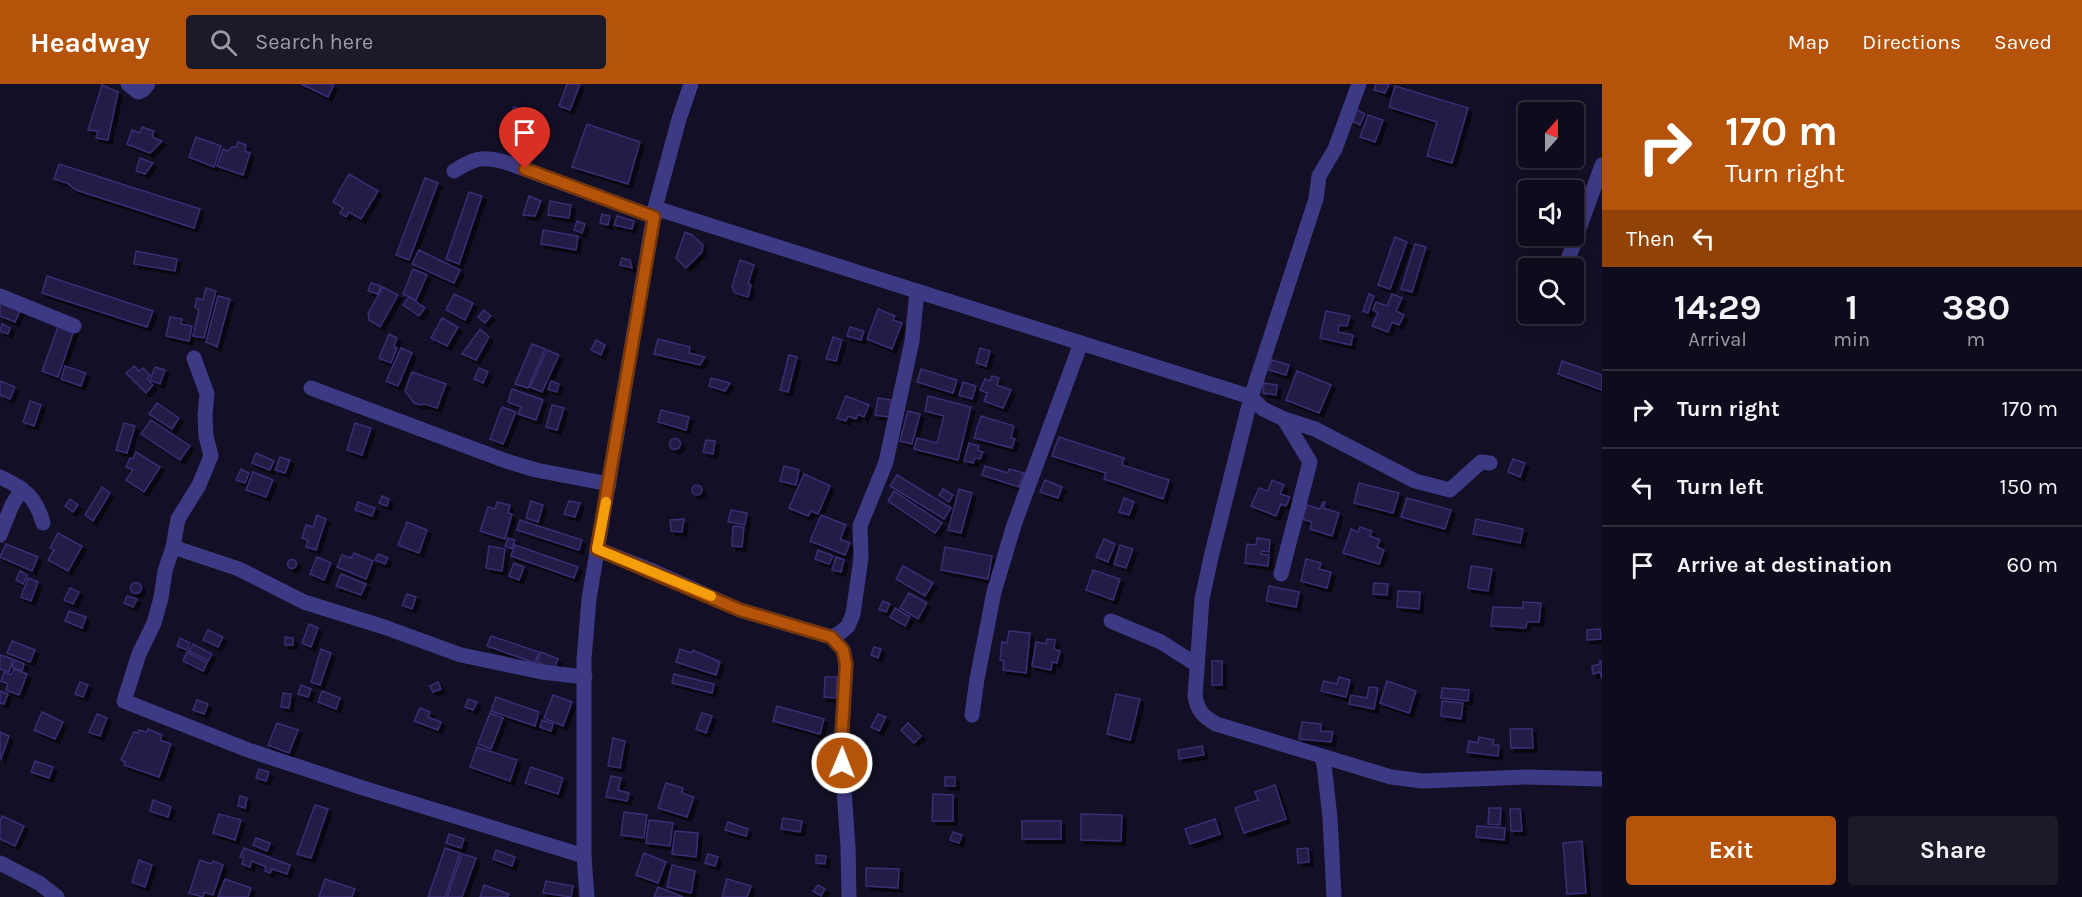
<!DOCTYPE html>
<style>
body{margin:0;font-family:Karla,sans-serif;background:#1c1929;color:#f1f3f6;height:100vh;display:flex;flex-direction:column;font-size:22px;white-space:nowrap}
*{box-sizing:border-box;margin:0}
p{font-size:20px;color:#9b9ba3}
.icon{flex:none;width:33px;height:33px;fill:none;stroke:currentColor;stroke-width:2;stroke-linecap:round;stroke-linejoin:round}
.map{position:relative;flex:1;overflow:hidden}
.sheet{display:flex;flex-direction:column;background:#0e0b1c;width:480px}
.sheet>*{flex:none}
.hud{background:#b45309;color:#fff;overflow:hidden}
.needle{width:39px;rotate:21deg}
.buttons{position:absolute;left:1518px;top:18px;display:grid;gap:12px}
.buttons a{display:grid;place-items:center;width:66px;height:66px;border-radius:6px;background:#0e0b1c;box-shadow:0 3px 15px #0003,0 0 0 2px #2e2b3b;font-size:30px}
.pin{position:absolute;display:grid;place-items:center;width:51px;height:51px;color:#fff;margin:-62px -26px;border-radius:50% 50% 50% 0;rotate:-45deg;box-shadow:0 0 6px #0007}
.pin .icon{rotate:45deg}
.me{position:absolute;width:66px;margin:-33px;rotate:1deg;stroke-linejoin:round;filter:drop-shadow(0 0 4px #0008)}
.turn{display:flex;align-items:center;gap:21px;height:126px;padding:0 24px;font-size:27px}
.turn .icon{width:78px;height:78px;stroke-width:2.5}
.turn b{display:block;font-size:42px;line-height:51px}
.then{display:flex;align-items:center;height:57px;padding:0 24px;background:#0003;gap:12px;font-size:22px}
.eta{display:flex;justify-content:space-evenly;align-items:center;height:102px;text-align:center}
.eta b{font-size:36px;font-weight:700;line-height:42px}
.button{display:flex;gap:12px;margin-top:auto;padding:12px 24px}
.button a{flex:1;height:69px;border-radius:6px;background:#b45309;color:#fff;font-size:24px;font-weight:700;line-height:69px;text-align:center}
.button a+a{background:#1c1929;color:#f1f3f6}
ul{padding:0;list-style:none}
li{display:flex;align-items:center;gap:18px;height:78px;padding:0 24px;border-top:2px solid #2e2b3b}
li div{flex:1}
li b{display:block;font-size:22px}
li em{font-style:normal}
header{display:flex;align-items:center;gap:36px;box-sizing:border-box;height:84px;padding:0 30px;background:#b45309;color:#fff}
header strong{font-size:28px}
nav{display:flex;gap:33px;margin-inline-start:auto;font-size:21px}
.search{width:420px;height:54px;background:#1c1929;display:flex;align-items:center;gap:15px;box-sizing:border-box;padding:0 21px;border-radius:6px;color:#9b9ba3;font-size:22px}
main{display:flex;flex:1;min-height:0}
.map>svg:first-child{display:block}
.building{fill:#241b47;stroke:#3b2d73;stroke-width:1.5;filter:url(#shadow)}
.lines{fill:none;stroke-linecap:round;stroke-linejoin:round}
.minor{stroke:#3d3a85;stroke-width:15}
.route-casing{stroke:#753606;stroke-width:15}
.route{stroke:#b45309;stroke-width:10}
.slow{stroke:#f59e0b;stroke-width:10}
</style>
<header>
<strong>Headway</strong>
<div class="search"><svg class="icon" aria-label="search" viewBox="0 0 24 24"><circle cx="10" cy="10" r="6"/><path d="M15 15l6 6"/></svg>Search here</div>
<nav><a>Map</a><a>Directions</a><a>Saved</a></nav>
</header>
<main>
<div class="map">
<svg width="1602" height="813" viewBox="0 0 1602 813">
<defs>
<filter id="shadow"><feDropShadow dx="4" dy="4" stdDeviation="0" flood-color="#0009"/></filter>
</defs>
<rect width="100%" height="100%" fill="#130f26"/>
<!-- building -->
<g class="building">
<polygon points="301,0 334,0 328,13"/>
<polygon points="567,0 580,0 570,26 559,22"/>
<polygon points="1376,0 1389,0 1385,9 1374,6"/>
<polygon points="102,1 118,8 108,56 96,54 98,47 88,46"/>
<polygon points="1395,2 1468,24 1452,79 1427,72 1437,38 1389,23"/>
<polygon points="514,23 524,26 522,37 510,35"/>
<polygon points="1357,26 1365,30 1360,41 1352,37"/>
<polygon points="1368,31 1383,36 1375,58 1360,53"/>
<polygon points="587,40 640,58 628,100 572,83"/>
<polygon points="142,43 154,47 152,53 162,57 150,69 127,60 132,46 140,49"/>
<polygon points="196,53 221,62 214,83 189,73"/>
<polygon points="238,58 246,61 245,67 250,69 243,91 217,82 223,65 228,67 232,63 236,63"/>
<polygon points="140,74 153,79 145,90 136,87"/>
<polygon points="59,80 200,125 194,144 76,106 67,99 54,95"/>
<polygon points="349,90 378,107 361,135 349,128 346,133 340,129 343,124 333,118"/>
<polygon points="425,94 438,99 409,176 396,171"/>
<polygon points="469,108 482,112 459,180 446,175"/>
<polygon points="529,112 541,117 535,132 523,131"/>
<polygon points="550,117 571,121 569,134 548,131"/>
<polygon points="602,130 610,132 608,141 600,139"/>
<polygon points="617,132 634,137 632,145 614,141"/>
<polygon points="577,137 585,140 582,149 574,146"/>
<polygon points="543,146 578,152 576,166 541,160"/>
<polygon points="685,148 692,151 703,161 702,168 686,184 676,174"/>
<polygon points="1395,153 1407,158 1390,205 1378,201"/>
<polygon points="1415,160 1426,163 1412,208 1401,205"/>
<polygon points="419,166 460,186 454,199 412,180"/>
<polygon points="136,167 177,175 175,187 134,180"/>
<polygon points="622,174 630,176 632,184 620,181"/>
<polygon points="740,176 754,181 748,200 751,201 748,213 735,209 732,203"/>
<polygon points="413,185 427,191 416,216 403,210"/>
<polygon points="47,192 153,227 147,243 42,209"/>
<polygon points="371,199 381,202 378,210 368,207"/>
<polygon points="383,203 398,211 380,243 369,236 368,230"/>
<polygon points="206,204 216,207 204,254 193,252 199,226 195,223 197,214 203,216"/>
<polygon points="454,210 473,219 465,236 446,226"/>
<polygon points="1369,210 1374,212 1368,229 1363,227"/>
<polygon points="1392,210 1402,214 1396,227 1404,231 1399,241 1392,238 1388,248 1372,242 1378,229 1373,226 1376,218 1387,222"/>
<polygon points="218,212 230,215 217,263 206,258"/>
<polygon points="409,213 425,224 419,232 403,221"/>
<polygon points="0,217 21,225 15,238 0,232"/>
<polygon points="878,225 895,232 893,236 902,239 892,265 867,255"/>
<polygon points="484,226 491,232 485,239 478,233"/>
<polygon points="1326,227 1350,232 1347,242 1339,241 1338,248 1353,251 1351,261 1320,254"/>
<polygon points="170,233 182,235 181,240 192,242 189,257 166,252"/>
<polygon points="442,234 458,243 447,262 431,254"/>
<polygon points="2,240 10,244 8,250 0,247"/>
<polygon points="59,240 74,246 58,293 42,287"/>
<polygon points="850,243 864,247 861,256 847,252"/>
<polygon points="480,245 489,253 476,276 462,270"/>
<polygon points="389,250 397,254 394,263 397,264 391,279 379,274"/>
<polygon points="833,253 842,256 836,277 826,275"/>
<polygon points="658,255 690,263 689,269 705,273 700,281 654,270"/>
<polygon points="596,256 605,261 601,271 591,266"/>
<polygon points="532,260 545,265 528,304 515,300"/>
<polygon points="401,264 412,269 398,302 386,297"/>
<polygon points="980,264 990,267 986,282 976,279"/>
<polygon points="547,266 559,271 542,308 530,303"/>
<polygon points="789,271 797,273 788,308 780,306"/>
<polygon points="1272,276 1289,281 1286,291 1269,286"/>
<polygon points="1562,277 1602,291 1602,306 1558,290"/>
<polygon points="65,282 86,289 81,302 61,295"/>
<polygon points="134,282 139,287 143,284 150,291 147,295 153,301 146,309 126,289"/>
<polygon points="155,283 165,286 160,300 150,296"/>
<polygon points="479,284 488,288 483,299 474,295"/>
<polygon points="921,285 957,296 953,309 917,298"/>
<polygon points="1297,287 1331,301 1319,329 1286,316"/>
<polygon points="412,288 446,300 437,324 425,320 420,321 414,319 405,307"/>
<polygon points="992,292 999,294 997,301 1011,306 1003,324 984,317 987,309 980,306 985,295 990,297"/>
<polygon points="711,294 730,299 725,307 709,302"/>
<polygon points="0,297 15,303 10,315 0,311"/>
<polygon points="551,297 559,300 557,308 548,305"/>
<polygon points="963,298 976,302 972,315 959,311"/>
<polygon points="1264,299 1277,301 1276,311 1263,309"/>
<polygon points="512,305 543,316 536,336 518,330 521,323 508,318"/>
<polygon points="846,312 869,321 864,333 858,330 856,335 848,332 846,337 837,334"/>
<polygon points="928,312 971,323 958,376 914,365 917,354 937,359 944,332 925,327"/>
<polygon points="878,314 891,316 889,333 875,331"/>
<polygon points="30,317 41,321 34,342 23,338"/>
<polygon points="157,319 179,334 172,345 149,330"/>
<polygon points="552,321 564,324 557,346 546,343"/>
<polygon points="502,323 516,328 503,360 490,355"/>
<polygon points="661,326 689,333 686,346 658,338"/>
<polygon points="908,327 920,330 912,360 900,357"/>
<polygon points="981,332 1014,342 1011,354 1015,355 1012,364 974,354"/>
<polygon points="151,336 190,362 180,376 141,350"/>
<polygon points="124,339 135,342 127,369 116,366"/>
<polygon points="355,339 371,344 362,371 347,366"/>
<polygon points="1059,353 1124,374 1122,381 1169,396 1163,415 1104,395 1106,389 1052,372"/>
<circle cx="675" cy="360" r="5.5"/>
<polygon points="706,356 715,357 713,370 703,368"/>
<polygon points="969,359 979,362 978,366 983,368 980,375 975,374 973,379 964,377"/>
<polygon points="136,368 160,383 144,408 126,396 133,386 126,383 130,374 133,375"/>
<polygon points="256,369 274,377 270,386 252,379"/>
<polygon points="280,373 290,376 285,389 275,386"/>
<polygon points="1513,375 1525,379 1520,393 1508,388"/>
<polygon points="784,382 799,386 796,401 780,397"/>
<polygon points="985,382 1008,389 1009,385 1024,389 1019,403 982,391"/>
<polygon points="241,385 249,389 245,399 236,396"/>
<polygon points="253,388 273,396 266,413 246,406"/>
<polygon points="804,390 830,402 818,430 811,427 808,432 789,424"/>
<polygon points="897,391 951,424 944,435 890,402"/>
<polygon points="1045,396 1062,403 1058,414 1040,408"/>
<polygon points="1272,396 1284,401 1280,410 1290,413 1286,422 1281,420 1276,432 1251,422 1259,404 1268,407"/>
<polygon points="1359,399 1399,409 1393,429 1354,419"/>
<circle cx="697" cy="406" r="5"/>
<polygon points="102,403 110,409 93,437 85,431"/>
<polygon points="943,405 953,411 949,418 939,411"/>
<polygon points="959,405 972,409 961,449 948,446"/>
<polygon points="894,407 942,439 935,449 888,417"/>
<polygon points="382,412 389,415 387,422 379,419"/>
<polygon points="1124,414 1134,418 1129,431 1119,428"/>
<polygon points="1407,414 1451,426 1445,445 1401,433"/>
<polygon points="70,415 78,421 73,428 65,422"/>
<polygon points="531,417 543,421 538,438 526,434"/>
<polygon points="569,417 580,419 575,433 564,430"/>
<polygon points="358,418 375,424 372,432 355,426"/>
<polygon points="497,418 510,421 508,429 512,430 505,455 480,447 488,423 495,425"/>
<polygon points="1323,418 1325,418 1323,424 1339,429 1332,452 1310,445 1312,438 1302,435 1307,421 1320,425"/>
<polygon points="731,426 747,429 745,441 728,438"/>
<polygon points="317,431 326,435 316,466 306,463 308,456 302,454 306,441 313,443"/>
<polygon points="821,431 846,441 840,455 850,459 845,471 810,457"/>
<polygon points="684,435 682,448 671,447 670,436"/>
<polygon points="1476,435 1523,445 1520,459 1473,450"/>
<polygon points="520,436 582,456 579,466 517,446"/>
<polygon points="407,438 427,446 419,469 398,461"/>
<polygon points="733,442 744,443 742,463 732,462"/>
<polygon points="1360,443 1372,447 1370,452 1380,456 1377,463 1384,466 1379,480 1343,469 1351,445 1358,448"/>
<polygon points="58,449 82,462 68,487 48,476 54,466 50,464"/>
<polygon points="508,454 515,456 512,465 505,462"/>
<polygon points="1257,454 1270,456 1269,468 1262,467 1261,470 1269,471 1268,482 1245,479 1247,460 1256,461"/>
<polygon points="1104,455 1115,460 1108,478 1096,473"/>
<polygon points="6,460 38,473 32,487 0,473"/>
<polygon points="515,461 578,483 574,494 511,472"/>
<polygon points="1120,461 1133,465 1126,484 1114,480"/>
<polygon points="489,462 505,465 502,487 486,484"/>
<polygon points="945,463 992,472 988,495 941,486"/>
<polygon points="818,466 833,472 829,480 815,475"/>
<polygon points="354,469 373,477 366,495 337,483 342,471 351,474"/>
<polygon points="378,470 388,474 385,480 375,476"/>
<polygon points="317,473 331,479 324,496 310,490"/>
<polygon points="836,473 844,476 841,488 832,486"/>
<polygon points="1306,475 1321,479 1319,485 1331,488 1327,504 1301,497"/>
<circle cx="292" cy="480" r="4.5"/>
<polygon points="514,479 524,483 519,496 509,492"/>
<polygon points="903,482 933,499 925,512 896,495"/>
<polygon points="1471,482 1492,485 1488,507 1468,504"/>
<polygon points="1093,486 1120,495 1113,516 1086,506"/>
<polygon points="20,487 27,491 23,500 16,496"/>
<polygon points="341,490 366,500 361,511 336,502"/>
<polygon points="28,494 38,498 31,517 21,513"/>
<circle cx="136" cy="504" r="5.5"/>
<polygon points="1374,499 1388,500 1387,511 1373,510"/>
<polygon points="1269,502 1299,508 1296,523 1266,517"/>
<polygon points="70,504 79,508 73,520 64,516"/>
<polygon points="1398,507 1420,508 1419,525 1397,523"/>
<polygon points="909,509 927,519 918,535 900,524"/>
<polygon points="407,510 416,513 412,525 402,521"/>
<polygon points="127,512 137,515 133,523 124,519"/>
<polygon points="883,517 890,520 886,528 879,525"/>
<polygon points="1523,518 1541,519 1539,538 1527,538 1526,544 1491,542 1493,523 1523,524"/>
<polygon points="895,524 910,533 905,542 890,533"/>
<polygon points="69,527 86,533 82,544 65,537"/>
<polygon points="309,540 318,544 311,563 302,559"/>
<polygon points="1600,545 1601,555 1587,556 1587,546"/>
<polygon points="208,546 223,553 218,563 203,556"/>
<polygon points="1009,547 1030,549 1026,589 1003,586 1004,577 1000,576 1002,558 1007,559"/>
<polygon points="491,552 539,568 535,579 487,562"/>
<polygon points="285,553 293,554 293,561 285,561"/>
<polygon points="180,554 190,559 187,566 177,562"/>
<polygon points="1047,555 1055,556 1054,565 1060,567 1057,579 1052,578 1051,586 1032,582 1036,558 1046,560"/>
<polygon points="12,557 35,566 30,578 7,569"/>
<polygon points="193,560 212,570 208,577 189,567"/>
<polygon points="874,563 881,565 878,574 871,571"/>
<polygon points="321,565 331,569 320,601 311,598"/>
<polygon points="680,565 692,569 693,566 720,578 716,591 676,578"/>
<polygon points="187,568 207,579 203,587 183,577"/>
<polygon points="541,568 558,575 554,585 537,578"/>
<polygon points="0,571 13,575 9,588 0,585"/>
<polygon points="15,576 24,580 22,587 12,583"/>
<rect x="1212" y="577" width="10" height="24"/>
<polygon points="1600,577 1602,577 1602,595 1600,588 1593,590 1592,582 1600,580"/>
<polygon points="14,585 27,590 19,611 6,606 8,600 1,597 4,588 11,591"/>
<polygon points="674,590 714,600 712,609 672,599"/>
<polygon points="825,593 837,593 836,614 824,613"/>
<polygon points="1339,593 1350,596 1346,613 1321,607 1324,597 1337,600"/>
<polygon points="1387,597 1416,607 1409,629 1380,619"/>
<polygon points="80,598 88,601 83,613 75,610"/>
<polygon points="438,598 441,605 433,608 430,602"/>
<polygon points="301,601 311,605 308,613 298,610"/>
<polygon points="1369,603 1378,604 1374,625 1349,620 1351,611 1367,614"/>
<polygon points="1442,604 1469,606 1468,617 1441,614"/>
<polygon points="0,607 8,610 4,620 0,619"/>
<polygon points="322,607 340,614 336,625 318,618"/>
<polygon points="283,609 291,610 289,624 281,623"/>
<polygon points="1116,610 1140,615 1130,656 1107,650"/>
<polygon points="553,611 572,618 563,642 544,634"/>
<polygon points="496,613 539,628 535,642 491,627"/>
<polygon points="468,615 477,618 473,626 465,623"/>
<polygon points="197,616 208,620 204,630 193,626"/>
<polygon points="1442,617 1463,619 1461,635 1441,632"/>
<polygon points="777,622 824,635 820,650 773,637"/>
<polygon points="420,624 430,628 428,633 441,638 438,646 414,637"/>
<polygon points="42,628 63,638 55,655 34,646"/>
<polygon points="490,629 503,634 491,665 478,660"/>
<polygon points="702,629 712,632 706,649 696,645"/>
<polygon points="97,630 107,634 100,652 89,648"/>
<polygon points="878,630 886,633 879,647 871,643"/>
<polygon points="542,636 553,640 551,647 540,643"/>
<polygon points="1302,638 1321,640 1321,647 1333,648 1331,658 1299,655"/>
<polygon points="277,639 298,646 289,669 268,661"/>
<polygon points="908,639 921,652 914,659 901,646"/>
<polygon points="148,645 162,651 160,656 171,660 159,693 124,681 125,678 121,676 134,648 138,649 139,646 147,648"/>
<polygon points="1510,645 1532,645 1533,664 1511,664"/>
<polygon points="0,648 9,652 1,675 0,674"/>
<polygon points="1479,653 1494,656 1493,661 1499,661 1498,672 1467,668 1469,657 1478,659"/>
<polygon points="613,654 625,657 620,684 608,682"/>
<polygon points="1202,662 1204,671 1179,675 1178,666"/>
<polygon points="477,663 517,676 510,697 470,683"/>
<polygon points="822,667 832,667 831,678 822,677"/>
<polygon points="35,677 53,683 49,694 31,688"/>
<polygon points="531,683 563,694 558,710 525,699"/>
<polygon points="259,685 269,688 266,697 256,694"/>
<polygon points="611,692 621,694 618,706 629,709 627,717 606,713"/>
<rect x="945" y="693" width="10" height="9"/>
<polygon points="666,699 683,704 682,709 694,713 687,733 658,724"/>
<polygon points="1275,701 1286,735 1244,749 1235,724 1258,716 1255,708"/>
<polygon points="933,710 953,711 953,737 932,737"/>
<polygon points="240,712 247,714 245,724 238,722"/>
<polygon points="153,716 171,723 168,733 150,727"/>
<polygon points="315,721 328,725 311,774 297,770"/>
<polygon points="1489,724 1501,724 1500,741 1488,740"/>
<polygon points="1510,725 1520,725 1522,747 1511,747"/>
<polygon points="624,728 647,731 644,754 621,751"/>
<polygon points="219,730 241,736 235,756 213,749"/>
<polygon points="1081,730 1122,731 1121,757 1081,756"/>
<polygon points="2,732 24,742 15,762 0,755 0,737"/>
<polygon points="783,734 802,737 800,748 781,745"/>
<polygon points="1215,735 1220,750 1190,760 1185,745"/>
<polygon points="649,736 673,739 670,762 646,759"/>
<rect x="1022" y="737" width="39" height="18"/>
<polygon points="728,738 748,745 746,752 725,746"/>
<polygon points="1477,742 1505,744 1504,756 1476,753"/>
<polygon points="675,747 698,749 696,773 672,770"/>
<polygon points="953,748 962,751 959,759 950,756"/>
<polygon points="449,750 464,755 461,764 446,759"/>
<polygon points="256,754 270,759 267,767 253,761"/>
<polygon points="1582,757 1586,809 1567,810 1563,759"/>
<polygon points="244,764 290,781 287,790 272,785 270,789 265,787 266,783 252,777 250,783 242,780 244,774 240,773"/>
<polygon points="445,764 460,769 445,813 428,813"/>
<polygon points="1308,764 1309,778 1298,779 1297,765"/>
<polygon points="496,766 515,773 512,782 493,775"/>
<polygon points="644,769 666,778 658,799 636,791"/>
<polygon points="462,770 476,774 462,813 447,813"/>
<polygon points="708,770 718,773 715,782 705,779"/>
<polygon points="816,771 826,772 825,780 816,779"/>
<polygon points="139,776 152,781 145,803 132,798"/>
<polygon points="200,776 212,780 213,777 223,781 213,811 204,808 203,813 189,809"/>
<polygon points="672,781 695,787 691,809 667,803"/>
<polygon points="866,784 899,785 898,804 866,802"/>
<polygon points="225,795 251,804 248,813 218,813"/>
<polygon points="325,795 355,805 352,813 319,813"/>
<polygon points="727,795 751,802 747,813 722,813"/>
<polygon points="546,797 573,802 571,813 543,809"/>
<polygon points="484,801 509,810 508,813 480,813"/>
<polygon points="818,801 825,805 821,812 813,807"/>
<polygon points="658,803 683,813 654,813"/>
</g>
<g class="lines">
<!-- minor -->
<g class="minor">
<polyline points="128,0 138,8 143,6 148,0"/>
<path d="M1359 0 1335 65 1319 92 1316 115 1251 313 1211 473 1202 515 1195 612C1198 628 1203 632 1216 640L1391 693 1422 697 1526 693 1602 695"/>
<path d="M454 87C474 74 482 72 505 78L654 133"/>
<polyline points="655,124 1251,313 1263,325 1284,335 1315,345 1415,397 1450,406 1481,378 1490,379"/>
<polyline points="1565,184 1602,81"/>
<polyline points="0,212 74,242"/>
<polyline points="194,274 207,310 205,331 206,352 211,372 199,401 178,435 173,463 239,485 304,518 384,543 461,571 542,588 585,593"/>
<polyline points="311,304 506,377 536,386 609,400"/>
<path d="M0 393C24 404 36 413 43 439"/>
<polyline points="0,451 12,421 22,405"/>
<polyline points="173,463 165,487 161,514 154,539 139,570 124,617 248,666 360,703 584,772"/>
<polyline points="597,465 653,487 740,526 831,553 843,566 846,580 841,663 848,763 849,813"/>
<polyline points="1281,490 1310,378 1284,335"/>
<polyline points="1111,537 1161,558 1197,581"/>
<polyline points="831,553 840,549 848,542 853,530 861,474 860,442 886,378 912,257 917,207"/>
<polyline points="972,631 977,595 994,508 1014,441 1081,259"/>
<polyline points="1321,672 1324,680 1330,734 1334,813"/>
<polyline points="0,779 39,799 57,813"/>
<polyline points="587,813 584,772 584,575 589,515 655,124 679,35 691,0"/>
</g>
</g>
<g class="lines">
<defs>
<polyline id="route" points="525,85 654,133 597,465 740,526 831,553 843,566 846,580 841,663 842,679"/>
</defs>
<!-- route casing -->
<use href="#route" class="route-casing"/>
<!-- route -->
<use href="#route" class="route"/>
<!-- slow -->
<polyline class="slow" points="606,418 597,465 711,512"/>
</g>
</svg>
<div class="buttons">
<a><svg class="needle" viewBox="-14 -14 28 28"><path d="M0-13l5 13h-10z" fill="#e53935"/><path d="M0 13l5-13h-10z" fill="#9b9ba3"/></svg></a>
<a><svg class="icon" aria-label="sound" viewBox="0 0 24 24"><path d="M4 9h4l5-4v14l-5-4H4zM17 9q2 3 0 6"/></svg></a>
<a><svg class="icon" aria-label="search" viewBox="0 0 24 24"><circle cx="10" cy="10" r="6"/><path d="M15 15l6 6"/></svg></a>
</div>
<div class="pin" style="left:525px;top:85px;background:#d93025"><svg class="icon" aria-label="arrive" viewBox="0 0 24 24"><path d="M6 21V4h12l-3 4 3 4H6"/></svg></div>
<svg class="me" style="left:842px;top:679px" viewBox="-20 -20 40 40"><circle r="17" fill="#b45309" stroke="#fff" stroke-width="3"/><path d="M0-11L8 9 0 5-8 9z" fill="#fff"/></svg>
</div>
<section class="sheet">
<div class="hud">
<div class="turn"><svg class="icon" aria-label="right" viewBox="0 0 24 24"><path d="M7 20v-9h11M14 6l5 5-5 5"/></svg><div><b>170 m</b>Turn right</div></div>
<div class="then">Then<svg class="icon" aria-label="left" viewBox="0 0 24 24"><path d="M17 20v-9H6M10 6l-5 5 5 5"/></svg></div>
</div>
<div class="eta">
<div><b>14:29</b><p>Arrival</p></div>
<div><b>1</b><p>min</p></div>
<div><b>380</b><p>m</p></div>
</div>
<ul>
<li><svg class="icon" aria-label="right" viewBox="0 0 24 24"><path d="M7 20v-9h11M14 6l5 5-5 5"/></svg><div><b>Turn right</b></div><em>170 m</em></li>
<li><svg class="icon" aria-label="left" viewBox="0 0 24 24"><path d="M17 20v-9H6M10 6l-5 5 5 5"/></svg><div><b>Turn left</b></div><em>150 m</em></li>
<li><svg class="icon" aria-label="arrive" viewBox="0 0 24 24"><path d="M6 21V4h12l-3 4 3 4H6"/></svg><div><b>Arrive at destination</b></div><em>60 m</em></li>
</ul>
<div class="button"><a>Exit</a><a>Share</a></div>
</section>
</main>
